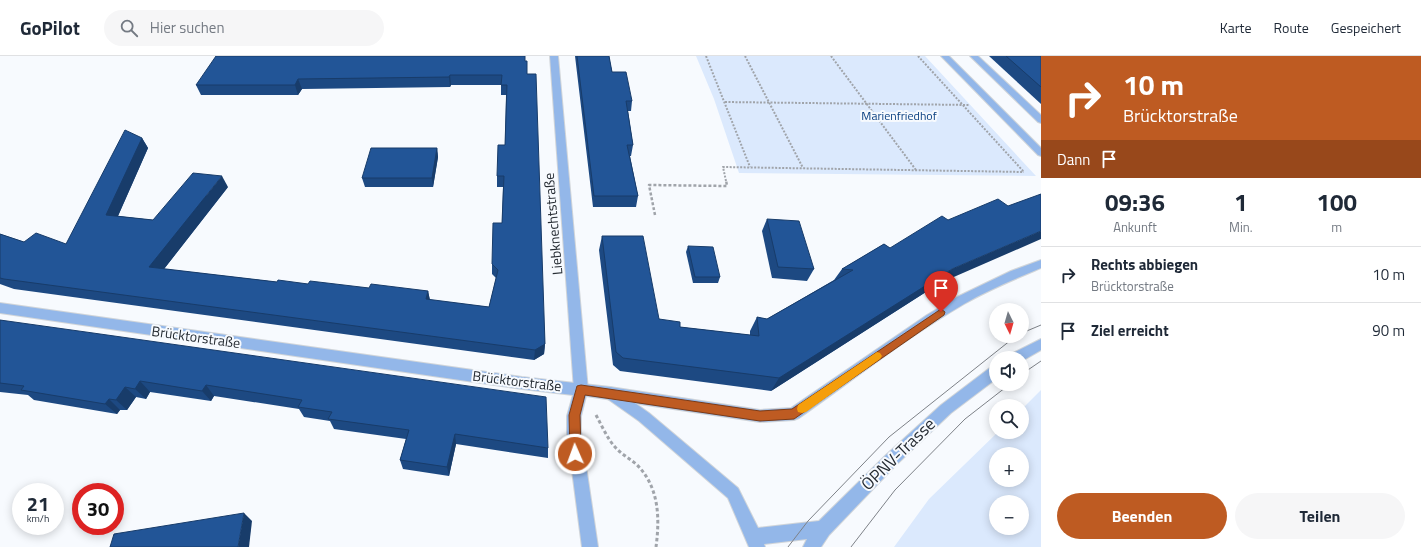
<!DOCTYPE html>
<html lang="de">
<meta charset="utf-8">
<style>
body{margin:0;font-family:"Titillium Web",sans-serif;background:#f6f6f7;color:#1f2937;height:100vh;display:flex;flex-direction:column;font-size:15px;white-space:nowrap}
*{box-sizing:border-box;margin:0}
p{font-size:13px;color:#747a83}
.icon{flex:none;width:22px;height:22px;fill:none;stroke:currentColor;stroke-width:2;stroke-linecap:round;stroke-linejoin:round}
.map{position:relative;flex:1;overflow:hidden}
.details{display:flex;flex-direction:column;background:#fff;width:380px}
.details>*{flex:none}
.hud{background:#be5b22;color:#fff;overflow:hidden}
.needle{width:26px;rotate:175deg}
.tools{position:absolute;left:989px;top:247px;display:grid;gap:8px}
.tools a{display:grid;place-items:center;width:40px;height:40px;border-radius:50%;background:#fff;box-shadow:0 2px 10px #0003;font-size:20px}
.speed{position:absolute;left:12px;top:427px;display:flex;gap:8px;font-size:20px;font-weight:700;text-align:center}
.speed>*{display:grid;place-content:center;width:52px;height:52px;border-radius:50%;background:#fff;box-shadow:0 2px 10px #0003;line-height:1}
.speed small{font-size:10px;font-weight:400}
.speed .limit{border:6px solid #d22;background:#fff;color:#111}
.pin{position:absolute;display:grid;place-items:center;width:34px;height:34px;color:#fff;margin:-41px -17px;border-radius:50% 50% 50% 0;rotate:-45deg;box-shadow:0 0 4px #0007}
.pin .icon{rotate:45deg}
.me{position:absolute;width:44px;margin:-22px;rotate:358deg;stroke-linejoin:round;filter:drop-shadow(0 0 3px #0008)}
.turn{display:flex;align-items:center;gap:14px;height:84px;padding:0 16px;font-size:18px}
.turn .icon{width:52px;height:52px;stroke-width:2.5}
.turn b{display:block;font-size:28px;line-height:34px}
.then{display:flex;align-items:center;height:38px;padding:0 16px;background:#0003;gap:8px;font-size:15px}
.eta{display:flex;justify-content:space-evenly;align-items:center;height:68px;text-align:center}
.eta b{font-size:24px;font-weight:700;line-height:28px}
.cta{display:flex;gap:8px;margin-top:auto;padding:8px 16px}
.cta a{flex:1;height:46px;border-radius:24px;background:#be5b22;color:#fff;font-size:16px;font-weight:700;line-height:46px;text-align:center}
.cta a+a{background:#f6f6f7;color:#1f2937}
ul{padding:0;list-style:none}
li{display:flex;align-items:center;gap:12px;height:56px;padding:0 16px;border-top:1px solid #e0e1e3}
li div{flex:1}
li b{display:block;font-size:15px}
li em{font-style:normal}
header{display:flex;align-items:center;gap:24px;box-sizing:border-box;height:56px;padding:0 20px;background:#fff;border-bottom:1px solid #e0e1e3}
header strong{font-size:19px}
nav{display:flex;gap:22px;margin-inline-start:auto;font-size:14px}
.search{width:280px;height:36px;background:#f6f6f7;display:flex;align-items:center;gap:10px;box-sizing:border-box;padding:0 14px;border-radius:22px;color:#747a83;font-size:15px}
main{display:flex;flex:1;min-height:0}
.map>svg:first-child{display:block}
.green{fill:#dbe9fd;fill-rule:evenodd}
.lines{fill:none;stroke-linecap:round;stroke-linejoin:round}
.service-casing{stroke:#d1d5d9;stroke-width:2}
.minor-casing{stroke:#d1d5d9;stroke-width:2}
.tertiary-casing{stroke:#d1d5d9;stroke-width:2}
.path-far2{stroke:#a0a4aa;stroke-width:2;stroke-dasharray:2 1.5;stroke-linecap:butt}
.path-far1{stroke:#a0a4aa;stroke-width:2.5;stroke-dasharray:3 2;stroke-linecap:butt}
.path{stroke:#a0a4aa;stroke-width:3;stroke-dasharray:3.5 2.5;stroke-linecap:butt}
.service{fill:#93b7e9;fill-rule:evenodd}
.minor{fill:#93b7e9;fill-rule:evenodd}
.tertiary{fill:#93b7e9;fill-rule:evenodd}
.tram{stroke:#7e8288;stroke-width:1}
.wall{fill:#1d4982}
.shaded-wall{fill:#183c6a}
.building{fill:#225597;stroke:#183c6a}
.route{fill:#be5b22;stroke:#7c3b16}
.slow{fill:#f59e0b}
.labels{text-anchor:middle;stroke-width:4;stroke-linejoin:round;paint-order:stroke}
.far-park-label{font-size:12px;fill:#0c4182;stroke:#f7fafe}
.street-label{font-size:14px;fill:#262c33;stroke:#f7fafe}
.near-street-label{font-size:17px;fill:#262c33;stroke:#f7fafe}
</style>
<header>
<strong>GoPilot</strong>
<div class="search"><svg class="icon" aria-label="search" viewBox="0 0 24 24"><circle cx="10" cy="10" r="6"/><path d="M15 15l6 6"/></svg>Hier suchen</div>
<nav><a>Karte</a><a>Route</a><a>Gespeichert</a></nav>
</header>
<main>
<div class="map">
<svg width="1041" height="491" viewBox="0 0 1041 491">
<rect width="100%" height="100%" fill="#f7fafe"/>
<!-- green -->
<g class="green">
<polygon points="696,0 925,0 1036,120 739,117 714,43"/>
<path d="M1041 334V491H894L929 443 998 376H1022V353ZM996 398H1022V424H996ZM996 446H1022V472H996Z"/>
</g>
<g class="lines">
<defs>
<g id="service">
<polygon points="1041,283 1041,294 1022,305 1022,302 1009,302 1011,298"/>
<polygon points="996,309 996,323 951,357 896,409 829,479 821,491 803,491 807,483 764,488 765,491 749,491 728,442 639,365 605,341 603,337 605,333 610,331 615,333 649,357 738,432 758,472 819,465 886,399 941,349 991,311"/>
</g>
<g id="minor">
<polygon points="941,0 949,0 1041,92 1041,100 1038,99"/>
<polygon points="970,0 978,0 1041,59 1041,67 1038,66"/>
<path d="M1041 204V212C1015 223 988 234 964 248 906 282 853 324 799 362L794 364 760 366 586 340 581 360V376L598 491H582L567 376V360L573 339 522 333 0 257V247L522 321 610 331 760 354 791 352 927 259 957 241 1011 215Z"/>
</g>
<polygon id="tertiary" points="550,0 558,0 588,334 586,338 581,340 576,338 574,334"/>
</defs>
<!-- service casing -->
<use href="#service" class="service-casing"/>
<!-- minor casing -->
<use href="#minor" class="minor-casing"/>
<!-- tertiary casing -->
<use href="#tertiary" class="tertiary-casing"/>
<!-- path-far2 -->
<g class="path-far2">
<polyline points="706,0 750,111"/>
<polyline points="745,0 803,112"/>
<polyline points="831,0 916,114"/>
<polyline points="918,0 1024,116"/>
<polyline points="725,46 969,49"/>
<polyline points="726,125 723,111 1024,116"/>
</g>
<!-- path-far1 -->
<polyline class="path-far1" points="655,159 649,129 727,130 726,124"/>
<!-- path -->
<path class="path" d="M596 359C602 370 607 382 615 391 621 398 629 402 636 408 659 430 660 461 656 491"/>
<!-- service -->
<use href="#service" class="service"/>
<!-- minor -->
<use href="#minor" class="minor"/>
<!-- tertiary -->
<use href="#tertiary" class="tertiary"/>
<!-- tram -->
<g class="tram">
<polyline points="1022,277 1041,269"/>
<polyline points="1022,318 1041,305"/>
<polyline points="788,491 808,465 889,381 1016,280"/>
<polyline points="851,491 895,434 965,363 1010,328"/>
</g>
</g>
<!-- wall -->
<g class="wall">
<polygon points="575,0 609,0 612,16 632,45 631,55 628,55 633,89 631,100 630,100 638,140 636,151 593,151"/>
<polygon points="989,0 1041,0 1041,48"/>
<polygon points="525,5 527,18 545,288 544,298 534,304 14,233 0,228 0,178 24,186 66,188 142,82 148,92 118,160 153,164 228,131 164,213 277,226 369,232 428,235 430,244 489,251 496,222 492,218 492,208 502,167 503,131 497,131 497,120 505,89 506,39 501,39 501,29 451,29 450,31 302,33 298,39 201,39 196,29"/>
<polygon points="437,92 438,101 433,131 365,131 362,122"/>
<polygon points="767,163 814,213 807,225 772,222 762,175"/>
<polygon points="602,180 659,263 680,271 750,279 750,275 757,261 767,263 834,224 842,213 884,188 940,227 771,335 620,315 613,309 599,194"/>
<polygon points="688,190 720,221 718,227 693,227 686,196"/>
<polygon points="0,264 548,392 548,402 456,388 449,420 403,413 400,404 406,383 334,373 330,365 304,361 299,353 214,340 211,345 150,336 146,343 136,341 127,354 120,354 117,358 34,344 28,339 0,336"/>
</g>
<!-- shaded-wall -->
<g class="shaded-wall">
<polygon points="450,19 451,29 450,31 449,21"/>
<polygon points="298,23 302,33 298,39 295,29"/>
<polygon points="142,82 148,92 114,169 106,159"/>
<polygon points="437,92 438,101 433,131 432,122"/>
<polygon points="222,120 228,131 157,222 149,211"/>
<polygon points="1041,175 1041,183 940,227 771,335 779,322 952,213"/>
<polygon points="428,235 430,245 426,243"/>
<polygon points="545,288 544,298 534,304 535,294"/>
<polygon points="140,325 150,336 146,343 135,333"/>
<polygon points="206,329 214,340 211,345 202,335"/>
<polygon points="125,331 136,341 127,354 116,344"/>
<polygon points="109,343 120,354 117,358 105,348"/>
<polygon points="455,378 456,388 449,420 447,411"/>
<polygon points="244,457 252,465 249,491 238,491"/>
</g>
<!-- building -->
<g class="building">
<polygon points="216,0 525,0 525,5 527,5 527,18 536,18 545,288 535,294 4,223 0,222 0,178 24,186 36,177 66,188 125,74 142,82 106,159 153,164 193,117 222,120 149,211 277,226 278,224 308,228 310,225 369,232 371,228 428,235 426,243 489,251 498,214 492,208 493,167 502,167 504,120 497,120 498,89 505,89 507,29 501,29 502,19 450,19 449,21 298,23 295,29 196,29"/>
<polygon points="577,0 609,0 612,16 626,16 632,45 626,45 633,89 627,89 638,140 594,140"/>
<polygon points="1006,0 1041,0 1041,31"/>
<polygon points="371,92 437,92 432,122 362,122"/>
<polygon points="1041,138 1041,175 952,213 779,322 623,302 616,296 602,180 643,180 659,263 680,266 680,271 759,280 757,261 767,263 853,214 842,213 884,188 890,192 942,160 948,164 998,143 1008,150"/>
<polygon points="767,163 799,165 814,213 778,211"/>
<polygon points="688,190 713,191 720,221 695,221"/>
<polygon points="0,264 93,277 546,341 548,392 455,378 447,411 400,404 409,374 328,363 332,356 298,351 302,344 206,329 202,335 140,325 135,333 125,331 116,344 109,343 105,348 21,334 24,330 0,327"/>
<polygon points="244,457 238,491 110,491 114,478"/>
</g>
<!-- route -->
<polygon class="route" points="941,253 945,256 944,259 794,363 760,365 585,339 580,359 581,398 579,401 575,403 571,401 570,398 569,359 577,330 581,329 760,355 792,353"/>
<!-- slow -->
<polygon class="slow" points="877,296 880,297 882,300 880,303 806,356 802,357 798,356 797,353 798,349"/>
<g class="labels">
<!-- far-park labels -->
<g class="far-park-label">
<text x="899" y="64">Marienfriedhof</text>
</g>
<!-- street labels -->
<g class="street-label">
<text transform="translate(553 168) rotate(-95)" y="5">Liebknechtstraße</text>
<text transform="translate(196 281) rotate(8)" y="5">Brücktorstraße</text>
<text transform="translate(517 325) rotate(7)" y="5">Brücktorstraße</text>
</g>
<!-- near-street labels -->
<g class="near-street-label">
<text transform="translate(898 398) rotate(-44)" y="6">ÖPNV-Trasse</text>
</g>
</g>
</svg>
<div class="tools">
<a><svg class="needle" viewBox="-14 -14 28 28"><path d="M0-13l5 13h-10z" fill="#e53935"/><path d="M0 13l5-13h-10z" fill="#747a83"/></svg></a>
<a><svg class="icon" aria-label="sound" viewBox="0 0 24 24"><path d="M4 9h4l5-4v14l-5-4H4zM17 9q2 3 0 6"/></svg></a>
<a><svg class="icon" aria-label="search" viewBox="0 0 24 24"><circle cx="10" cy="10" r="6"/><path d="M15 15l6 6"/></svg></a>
<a>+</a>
<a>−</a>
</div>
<div class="speed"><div>21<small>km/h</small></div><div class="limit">30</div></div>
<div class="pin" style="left:941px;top:256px;background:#d93025"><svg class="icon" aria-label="arrive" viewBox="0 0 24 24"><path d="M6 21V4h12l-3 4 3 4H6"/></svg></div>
<svg class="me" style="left:575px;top:398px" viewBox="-20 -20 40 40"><circle r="17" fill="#be5b22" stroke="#fff" stroke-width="3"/><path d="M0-11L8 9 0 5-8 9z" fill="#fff"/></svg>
</div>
<section class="details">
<div class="hud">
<div class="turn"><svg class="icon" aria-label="right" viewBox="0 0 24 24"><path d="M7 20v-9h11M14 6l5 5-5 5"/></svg><div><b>10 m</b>Brücktorstraße</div></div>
<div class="then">Dann<svg class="icon" aria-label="arrive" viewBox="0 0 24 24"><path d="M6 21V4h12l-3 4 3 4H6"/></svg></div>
</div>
<div class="eta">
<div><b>09:36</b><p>Ankunft</p></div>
<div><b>1</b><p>Min.</p></div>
<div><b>100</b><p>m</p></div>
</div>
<ul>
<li><svg class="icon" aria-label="right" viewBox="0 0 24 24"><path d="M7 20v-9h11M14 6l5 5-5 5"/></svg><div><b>Rechts abbiegen</b><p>Brücktorstraße</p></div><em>10 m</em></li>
<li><svg class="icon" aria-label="arrive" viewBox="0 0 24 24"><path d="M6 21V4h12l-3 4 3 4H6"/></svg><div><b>Ziel erreicht</b></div><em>90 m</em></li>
</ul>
<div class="cta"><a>Beenden</a><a>Teilen</a></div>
</section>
</main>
